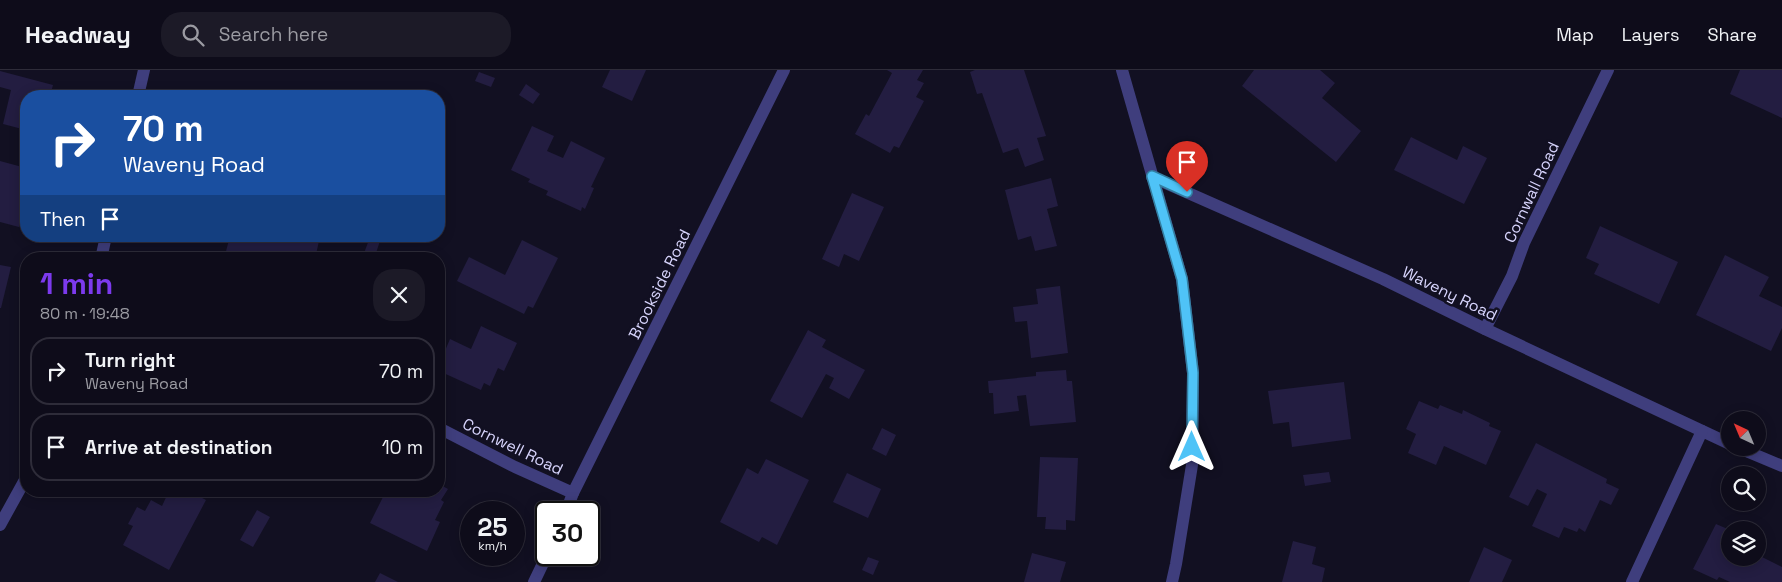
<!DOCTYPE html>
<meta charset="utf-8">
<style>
body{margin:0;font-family:"Space Grotesk",sans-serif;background:#1c1a27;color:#f1f3f6;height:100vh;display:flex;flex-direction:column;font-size:19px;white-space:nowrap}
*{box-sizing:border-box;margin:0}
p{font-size:16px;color:#9b9ba2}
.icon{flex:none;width:28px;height:28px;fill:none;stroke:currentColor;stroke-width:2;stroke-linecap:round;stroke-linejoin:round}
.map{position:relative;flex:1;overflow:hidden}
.panel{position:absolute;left:20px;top:182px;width:425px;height:245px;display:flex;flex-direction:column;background:#0e0c1a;border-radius:20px;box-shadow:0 2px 12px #0003,0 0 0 1px #2e2c39}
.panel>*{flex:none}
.guide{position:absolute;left:20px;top:20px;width:425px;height:152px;border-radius:20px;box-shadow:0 2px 12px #0003,0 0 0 1px #2e2c39;background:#1a4fa0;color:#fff;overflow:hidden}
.needle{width:32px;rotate:316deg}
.buttons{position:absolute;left:1721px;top:341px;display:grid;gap:10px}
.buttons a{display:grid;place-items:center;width:45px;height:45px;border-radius:50%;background:#0e0c1a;box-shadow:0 2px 12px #0003,0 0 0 1px #2e2c39;font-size:25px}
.speed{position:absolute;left:460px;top:431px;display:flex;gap:10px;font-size:25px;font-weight:700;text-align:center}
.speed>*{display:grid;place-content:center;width:65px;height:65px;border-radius:50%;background:#0e0c1a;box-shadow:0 2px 12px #0003,0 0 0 1px #2e2c39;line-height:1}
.speed small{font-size:12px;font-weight:400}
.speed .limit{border:2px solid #111;border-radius:8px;background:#fff;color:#111}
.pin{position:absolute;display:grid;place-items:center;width:42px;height:42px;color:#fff;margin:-51px -21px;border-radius:50% 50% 50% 0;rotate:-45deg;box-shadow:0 0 5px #0007}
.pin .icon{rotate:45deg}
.me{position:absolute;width:55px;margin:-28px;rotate:0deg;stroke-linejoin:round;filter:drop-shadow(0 0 4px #0008)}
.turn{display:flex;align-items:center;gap:18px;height:105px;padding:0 20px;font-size:22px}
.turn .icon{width:65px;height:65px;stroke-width:2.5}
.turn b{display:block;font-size:35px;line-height:42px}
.then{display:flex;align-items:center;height:48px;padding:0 20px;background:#0003;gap:10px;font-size:19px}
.round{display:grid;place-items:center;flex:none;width:52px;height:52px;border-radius:20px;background:#1c1a27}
.headline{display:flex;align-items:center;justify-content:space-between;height:85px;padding:0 20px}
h1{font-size:30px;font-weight:700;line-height:38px;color:#7c3aed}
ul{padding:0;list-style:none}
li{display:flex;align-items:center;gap:15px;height:68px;margin:0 10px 8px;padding:0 10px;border:2px solid #2e2c39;border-radius:20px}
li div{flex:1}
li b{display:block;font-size:19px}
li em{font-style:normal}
header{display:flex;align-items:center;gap:30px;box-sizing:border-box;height:70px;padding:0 25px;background:#0e0c1a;border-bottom:1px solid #2e2c39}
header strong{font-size:24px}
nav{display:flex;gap:28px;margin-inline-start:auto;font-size:18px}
.search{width:350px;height:45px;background:#1c1a27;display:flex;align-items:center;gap:12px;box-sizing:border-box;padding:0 18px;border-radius:20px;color:#9b9ba2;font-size:19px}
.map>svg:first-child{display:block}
.building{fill:#231d41}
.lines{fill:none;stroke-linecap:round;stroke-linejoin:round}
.street{stroke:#3f3e7d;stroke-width:12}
.route-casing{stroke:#337fa1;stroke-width:12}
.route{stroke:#4fc3f7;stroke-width:9}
.labels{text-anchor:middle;stroke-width:5;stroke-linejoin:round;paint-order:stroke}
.street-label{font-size:16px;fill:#d7d4fc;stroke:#121022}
</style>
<header>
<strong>Headway</strong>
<div class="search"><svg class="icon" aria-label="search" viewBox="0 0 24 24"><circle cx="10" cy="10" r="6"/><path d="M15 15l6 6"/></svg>Search here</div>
<nav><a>Map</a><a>Layers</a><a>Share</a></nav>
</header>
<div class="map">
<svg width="1782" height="512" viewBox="0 0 1782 512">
<rect width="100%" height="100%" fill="#121022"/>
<!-- building -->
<g class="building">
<polygon points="610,0 646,0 632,31 602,17"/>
<polygon points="887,0 923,0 917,10 924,13 916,27 924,31 899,78 894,76 890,83 855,64 866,44 869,46 892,3"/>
<polygon points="975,0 1024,0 1046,66 1037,68 1044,90 1025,97 1018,78 1003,83 982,23 977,24 970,2"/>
<polygon points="1254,0 1320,0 1335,13 1322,28 1361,61 1336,92 1242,16"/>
<polygon points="1740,0 1782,0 1782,48 1730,24"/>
<polygon points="0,1 53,15 50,26 26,26 26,60 3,54 11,20 0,17"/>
<polygon points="479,2 495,8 491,17 475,11"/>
<polygon points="526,14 540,24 533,34 519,25"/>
<polygon points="532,56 554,66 547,81 563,88 571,71 605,88 591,117 594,118 585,139 582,137 581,141 546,125 548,121 528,112 530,109 511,100"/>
<polygon points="1411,67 1457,90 1463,76 1487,88 1464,134 1394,100"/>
<polygon points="0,91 26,98 26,129 19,157 0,152"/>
<polygon points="1051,108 1058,136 1047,139 1057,176 1035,181 1031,166 1018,170 1005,120"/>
<polygon points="852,123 884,137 859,191 844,184 839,197 822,189"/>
<polygon points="1600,156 1678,192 1659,234 1594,204 1599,194 1586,188"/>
<polygon points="230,166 241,168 242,166 300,166 319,171 315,189 224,189"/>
<polygon points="370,167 380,171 374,189 363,186"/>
<polygon points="522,170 558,188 533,238 528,236 524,244 457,211 469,187 505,205"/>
<polygon points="1725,185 1769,207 1759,226 1782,237 1782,258 1771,281 1696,245"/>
<polygon points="0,195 11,197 1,238 0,238"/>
<polygon points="1060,216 1068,283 1031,288 1027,251 1015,252 1013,237 1038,234 1036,219"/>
<polygon points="481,256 517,273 504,301 498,298 490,316 484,313 481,320 439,301 439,295 450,269 471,279"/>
<polygon points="808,260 826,270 822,277 865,300 849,329 829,318 834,308 826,304 802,348 770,331"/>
<polygon points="1066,300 1067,311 1072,311 1076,352 1030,356 1026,325 1017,326 1019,341 994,344 993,323 989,323 988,311 1036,306 1036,302"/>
<polygon points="1344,312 1351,369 1292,377 1289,352 1273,354 1268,321"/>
<polygon points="1419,331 1438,339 1440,335 1462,344 1463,340 1490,353 1489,356 1501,361 1486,395 1444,376 1436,395 1408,383 1416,364 1406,359"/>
<polygon points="882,358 896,365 886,386 872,379"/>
<polygon points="1536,373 1607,409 1606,413 1619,419 1611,435 1600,430 1585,462 1579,458 1577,462 1564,457 1559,468 1532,456 1547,424 1537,419 1528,436 1509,427"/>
<polygon points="1040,387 1078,388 1075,451 1066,450 1066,460 1045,459 1046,447 1037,447"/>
<polygon points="766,389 809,410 777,475 762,467 759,472 720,452 747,398 758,404"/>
<polygon points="1329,402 1331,412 1305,416 1303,405"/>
<polygon points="847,403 881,419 868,448 833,432"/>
<polygon points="439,414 448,419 441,430 444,432 435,450 440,452 427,481 370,453 383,427 379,425 381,421 439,421"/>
<polygon points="169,421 189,421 206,430 169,500 123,475 133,456 128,454 137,437 145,441 151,430 162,436"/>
<polygon points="257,440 270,447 253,477 240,470"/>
<polygon points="1716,454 1730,460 1730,488 1758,488 1758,485 1782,497 1782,512 1730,512 1719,507 1717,510 1693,499"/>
<polygon points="1293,471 1316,477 1312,494 1325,498 1322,512 1282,512"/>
<polygon points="1484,477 1512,490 1502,512 1469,512"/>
<polygon points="1032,483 1066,492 1060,512 1024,512"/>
<polygon points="868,487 879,491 873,505 862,500"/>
<polygon points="380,503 398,512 375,512"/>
</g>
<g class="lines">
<!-- street -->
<g class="street">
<polyline points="1122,0 1182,209 1193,303 1192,395 1176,494 1172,512"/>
<polyline points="138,26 144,0"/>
<polyline points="1152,107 1383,209 1485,259 1730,374"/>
<polyline points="101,189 106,166"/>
<polyline points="1485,259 1512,206 1524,173 1608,0"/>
<polyline points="439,358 515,397 573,423"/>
<polyline points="1739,378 1782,396"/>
<polyline points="566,442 573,423 784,0"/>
<polyline points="0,455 26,408"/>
<polyline points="534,512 547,485"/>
<polyline points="1632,512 1702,361"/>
</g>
</g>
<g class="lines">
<defs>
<polyline id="route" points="1187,122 1152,106 1182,209 1193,303 1192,377"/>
</defs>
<!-- route casing -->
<use href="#route" class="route-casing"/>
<!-- route -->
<use href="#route" class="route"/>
</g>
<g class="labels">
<!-- street labels -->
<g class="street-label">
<text transform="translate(1531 122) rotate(-65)" y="6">Cornwall Road</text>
<text transform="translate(659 214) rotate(-64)" y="6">Brookside Road</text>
<text transform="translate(1450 223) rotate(26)" y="6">Waveny Road</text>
<text transform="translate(513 376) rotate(26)" y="6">Cornwell Road</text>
</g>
</g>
</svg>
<div class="buttons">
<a><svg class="needle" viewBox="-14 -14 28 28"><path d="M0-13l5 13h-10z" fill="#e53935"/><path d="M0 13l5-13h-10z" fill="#9b9ba2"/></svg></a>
<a><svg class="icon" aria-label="search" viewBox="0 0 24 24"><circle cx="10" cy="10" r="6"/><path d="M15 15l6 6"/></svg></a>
<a><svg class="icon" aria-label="layers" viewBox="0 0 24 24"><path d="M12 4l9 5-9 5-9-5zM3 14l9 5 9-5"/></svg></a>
</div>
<div class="speed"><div>25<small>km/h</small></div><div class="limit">30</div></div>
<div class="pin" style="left:1187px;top:122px;background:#d93025"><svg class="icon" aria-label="arrive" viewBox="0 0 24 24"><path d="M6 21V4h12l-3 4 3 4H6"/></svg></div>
<svg class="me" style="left:1192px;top:377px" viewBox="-20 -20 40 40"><path d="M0-17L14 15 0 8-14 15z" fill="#4fc3f7" stroke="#fff" stroke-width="4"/></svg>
<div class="guide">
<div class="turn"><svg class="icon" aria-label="right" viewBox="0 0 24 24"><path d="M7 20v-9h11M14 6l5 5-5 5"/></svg><div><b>70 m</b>Waveny Road</div></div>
<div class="then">Then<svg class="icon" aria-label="arrive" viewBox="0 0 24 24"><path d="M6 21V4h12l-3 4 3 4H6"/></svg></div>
</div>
<section class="panel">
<div class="headline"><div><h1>1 min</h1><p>80 m · 19:48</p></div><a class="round"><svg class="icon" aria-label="close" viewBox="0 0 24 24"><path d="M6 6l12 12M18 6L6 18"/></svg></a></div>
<ul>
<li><svg class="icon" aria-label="right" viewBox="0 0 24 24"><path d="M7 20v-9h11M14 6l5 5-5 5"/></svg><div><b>Turn right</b><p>Waveny Road</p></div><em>70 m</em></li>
<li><svg class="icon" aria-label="arrive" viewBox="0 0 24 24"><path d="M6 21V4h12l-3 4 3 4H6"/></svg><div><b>Arrive at destination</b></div><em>10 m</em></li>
</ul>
</section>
</div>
